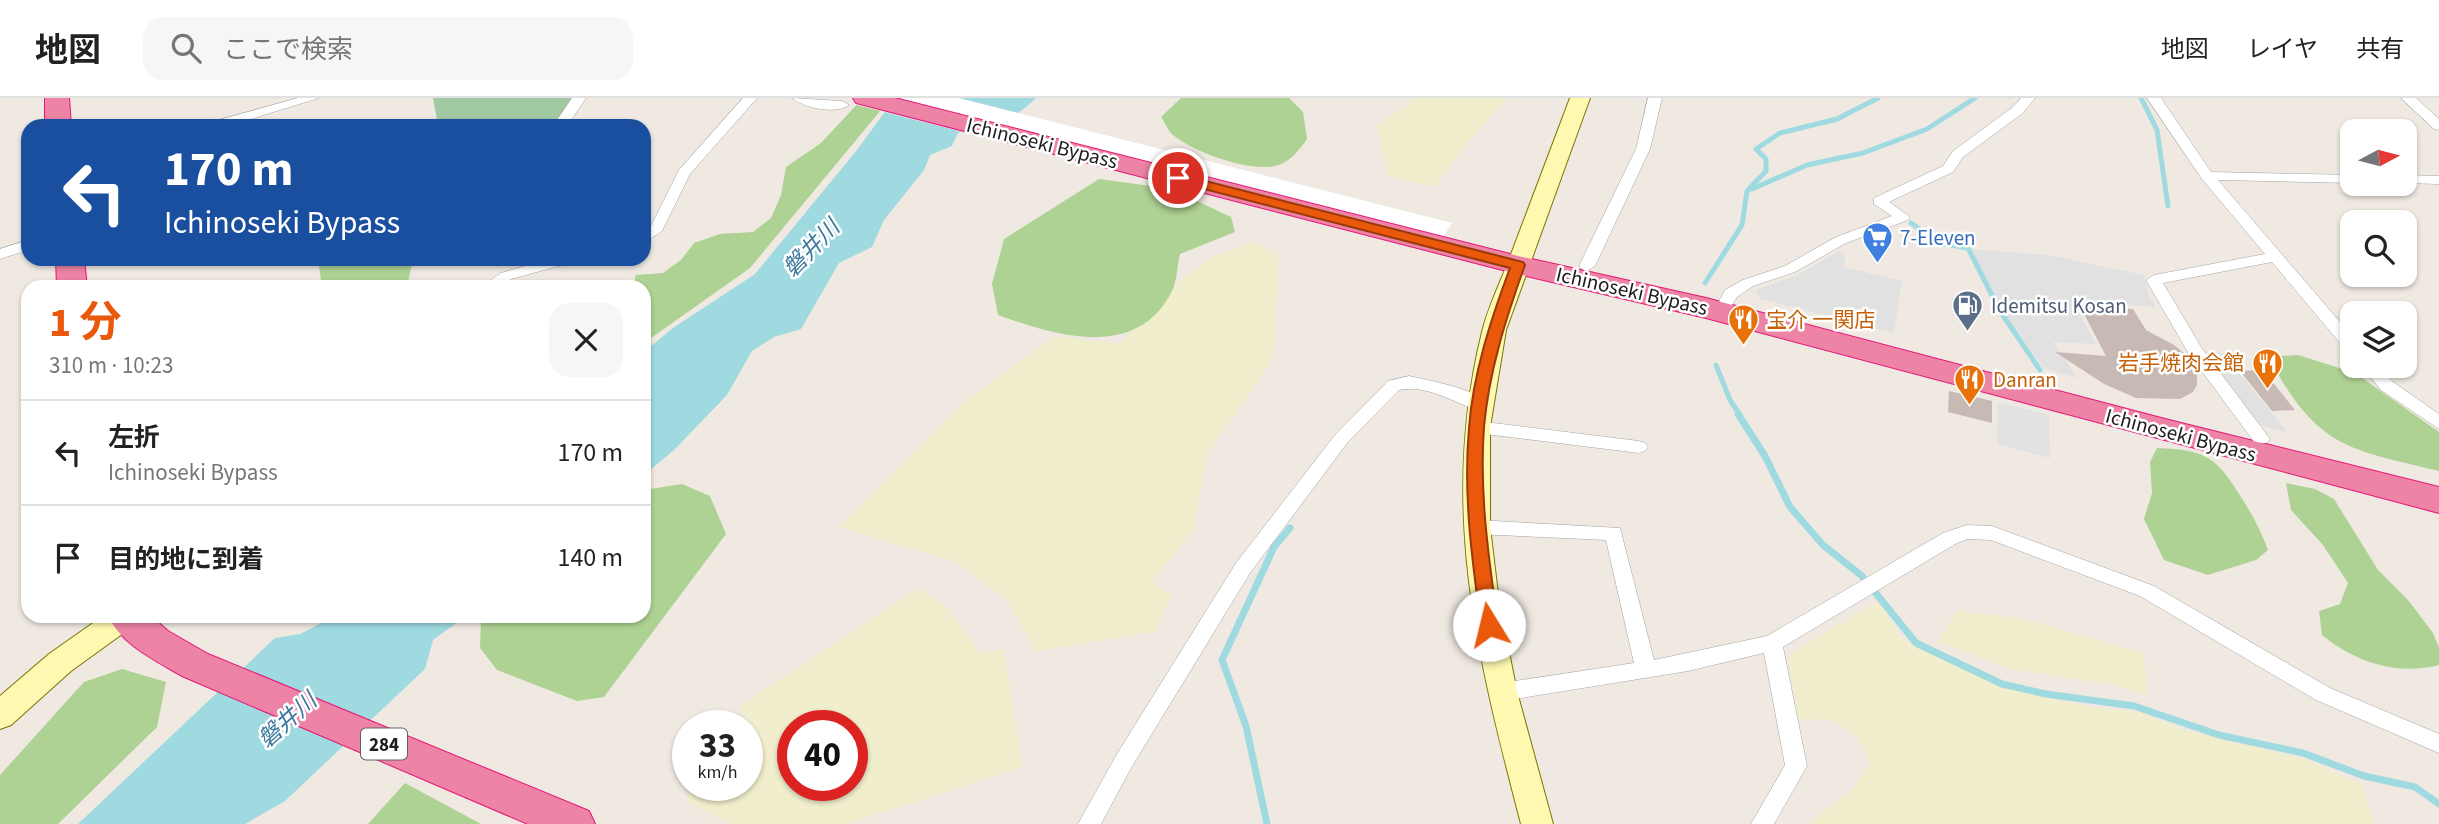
<!DOCTYPE html>
<html lang="ja">
<meta charset="utf-8">
<style>
body{margin:0;font-family:"Source Sans 3","Noto Sans JP",sans-serif;background:#f6f6f6;color:#222;height:100vh;display:flex;flex-direction:column;font-size:26px;white-space:nowrap}
*{box-sizing:border-box;margin:0}
p{font-size:23px;color:#767676}
.icon{flex:none;width:38px;height:38px;fill:none;stroke:currentColor;stroke-width:2;stroke-linecap:round;stroke-linejoin:round}
.map{position:relative;flex:1;overflow:hidden}
.details{position:absolute;left:21px;top:182px;width:630px;height:343px;display:flex;flex-direction:column;background:#fff;border-radius:21px;box-shadow:0 2px 5px #0004}
.details>*{flex:none}
.guide{position:absolute;left:21px;top:21px;width:630px;height:147px;border-radius:21px;box-shadow:0 2px 5px #0004;background:#1a4fa0;color:#fff;overflow:hidden}
.needle{width:46px;rotate:83deg}
.fabs{position:absolute;left:2340px;top:21px;display:grid;gap:14px}
.fabs a{display:grid;place-items:center;width:77px;height:77px;border-radius:14px;background:#fff;box-shadow:0 2px 5px #0004;font-size:35px}
.speed{position:absolute;left:672px;top:612px;display:flex;gap:14px;font-size:35px;font-weight:700;text-align:center}
.speed>*{display:grid;place-content:center;width:91px;height:91px;border-radius:50%;background:#fff;box-shadow:0 2px 5px #0004;line-height:1}
.speed small{font-size:18px;font-weight:400}
.speed .limit{border:10px solid #d22;background:#fff;color:#111}
.pin{position:absolute;display:grid;place-items:center;width:60px;height:60px;color:#fff;margin:-30px;border:4px solid #fff;border-radius:50%;box-shadow:0 2px 7px #0007}
.me{position:absolute;width:77px;margin:-38px;rotate:351deg;stroke-linejoin:round;filter:drop-shadow(0 0 5px #0008)}
.turn{display:flex;align-items:center;gap:24px;height:147px;padding:0 28px;font-size:32px}
.turn .icon{width:91px;height:91px;stroke-width:2.5}
.turn b{display:block;font-size:49px;line-height:60px}
.round{display:grid;place-items:center;flex:none;width:74px;height:74px;border-radius:21px;background:#f6f6f6}
.summary{display:flex;align-items:center;justify-content:space-between;height:119px;padding:0 28px}
h1{font-size:42px;font-weight:700;line-height:52px;color:#ea580c}
ul{padding:0;list-style:none}
li{display:flex;align-items:center;gap:21px;height:105px;padding:0 28px;border-top:2px solid #e0e0e0}
li div{flex:1}
li b{display:block;font-size:26px}
li em{font-style:normal}
header{display:flex;align-items:center;gap:42px;box-sizing:border-box;height:98px;padding:0 35px;background:#fff;border-bottom:2px solid #e0e0e0}
header strong{font-size:33px}
nav{display:flex;gap:38px;margin-inline-start:auto;font-size:24px}
.search{width:490px;height:63px;background:#f6f6f6;display:flex;align-items:center;gap:18px;box-sizing:border-box;padding:0 24px;border-radius:21px;color:#767676;font-size:26px}
.map>svg:first-child{display:block}
.farmland{fill:#f0eecc;fill-rule:evenodd}
.forest{fill:#aed293}
.cemetery{fill:#a1caa2}
.parking{fill:#e1e1e1}
.water{fill:#9fdae1}
.pier{fill:#fff}
.lines{fill:none;stroke-linecap:round;stroke-linejoin:round}
.stream-far1{stroke:#9fdae1;stroke-width:5}
.stream{stroke:#9fdae1;stroke-width:7}
.building{fill:#c7bab5}
.street-casing{stroke:#a4a4a4;stroke-width:1}
.secondary-casing{stroke:#787500;stroke-width:2}
.highway-casing{stroke:#e61679;stroke-width:2}
.street{fill:#fff;fill-rule:evenodd}
.secondary{fill:#fef8b1;fill-rule:evenodd}
.highway{fill:#ed83a5;fill-rule:evenodd}
.route{fill:#ea580c;stroke:#983908;stroke-width:2}
.labels{text-anchor:middle;stroke-width:5;stroke-linejoin:round;paint-order:stroke}
.shield{fill:#fff;stroke:#616161;stroke-width:2}
.shield-label{font-size:19px;font-weight:bold;fill:#1d1d1d}
.street-label{font-size:21px;fill:#1d1d1d;stroke:#fff}
.shop-label{font-size:21px;fill:#366cbe;stroke:#fff;text-anchor:start}
.service-label{font-size:21px;fill:#4e5e75;stroke:#fff;text-anchor:start}
.food-label{font-size:21px;fill:#c56008;stroke:#fff;text-anchor:start}
.water-label{font-size:23px;font-style:italic;fill:#3c789c;stroke:#fff}
</style>
<header>
<strong>地図</strong>
<div class="search"><svg class="icon" aria-label="search" viewBox="0 0 24 24"><circle cx="10" cy="10" r="6"/><path d="M15 15l6 6"/></svg>ここで検索</div>
<nav><a>地図</a><a>レイヤ</a><a>共有</a></nav>
</header>
<div class="map">
<svg width="2439" height="726" viewBox="0 0 2439 726">
<rect width="100%" height="100%" fill="#efe9e2"/>
<!-- farmland -->
<g class="farmland">
<polygon points="1412,0 1507,0 1468,44 1435,89 1388,78 1377,27 1407,8"/>
<polygon points="1253,144 1279,157 1273,261 1208,355 1193,432 1151,484 1172,497 1154,534 1036,553 1007,502 958,465 839,429 966,302 1055,238 1120,246 1184,179 1212,159"/>
<path d="M918 490 947 509 980 556 1004 551 1022 669 847 726H731L686 704 689 688H747V630L752 627 740 608ZM852 628V688H793V628Z"/>
<polygon points="1878,503 1903,542 2004,590 2096,610 2139,614 2181,631 2307,662 2361,686 2375,726 1809,726 1852,691 1871,663 1856,638 1831,622 1798,621 1788,557"/>
<polygon points="1957,513 2020,520 2144,555 2147,599 2116,587 2015,572 1938,544"/>
</g>
<!-- forest -->
<g class="forest">
<polygon points="863,0 881,12 750,170 644,245 644,189 633,189 636,177 663,175 681,162 694,145 720,136 753,134 771,120 781,97 786,69 821,45"/>
<path d="M1181 0H1289L1303 14 1307 41C1299 52 1290 65 1275 68 1249 74 1193 54 1173 37 1168 33 1165 24 1161 19Z"/>
<path d="M1099 81 1151 88 1184 97 1231 119 1235 134 1180 156C1177 167 1177 183 1172 193 1137 263 1056 238 998 217L992 186 1004 141Z"/>
<polygon points="318,161 413,161 407,189 322,189"/>
<path d="M2298 257 2355 275 2439 334V373C2354 352 2320 352 2274 269L2275 262 2280 258Z"/>
<path d="M2157 350C2205 352 2216 358 2241 399 2252 416 2261 433 2268 452L2256 462 2208 477 2164 462 2144 421 2152 395 2150 364Z"/>
<path d="M2286 385 2315 391 2334 401 2378 472 2408 502 2433 535 2439 550V567C2397 578 2355 564 2322 537L2319 513 2340 506 2348 485 2323 447 2291 412Z"/>
<polygon points="682,386 710,398 726,436 604,599 577,603 497,572 480,550 481,522 485,518 644,518 644,392"/>
<polygon points="122,571 166,584 157,629 58,726 0,726 0,677 84,584"/>
<polygon points="405,685 481,726 368,726"/>
</g>
<!-- cemetery -->
<polygon class="cemetery" points="433,0 572,0 553,28 438,28"/>
<!-- parking -->
<g class="parking">
<polygon points="1971,151 2048,157 2144,177 2148,196 2156,209 2073,203 2096,246 2053,244 2078,280 2043,270 2005,219 1989,191"/>
<polygon points="1839,153 1845,155 1844,169 1902,183 1894,235 1760,201 1755,192 1798,177"/>
<polygon points="2214,253 2224,256 2287,334 2259,327 2201,254"/>
<polygon points="1998,304 2049,317 2050,360 1997,346"/>
</g>
<!-- water -->
<g class="water">
<path d="M901 0H1036C1015 22 987 29 958 35L952 48 930 57 924 72 884 122 872 149 839 165 801 231 774 239 752 253 727 297 673 353 644 377V254L673 230 755 176 857 52 892 4Z"/>
<polygon points="335,518 466,518 433,542 425,571 285,703 245,726 78,726 275,540 300,536"/>
</g>
<!-- pier -->
<polygon class="pier" points="860,0 959,0 1452,125 1434,154 853,6"/>
<g class="lines">
<!-- stream-far1 -->
<g class="stream-far1">
<polyline points="2141,0 2157,32 2168,108"/>
<polyline points="1752,91 1807,67 1863,55 1927,31 1975,0"/>
<polyline points="1911,125 1939,145 1968,150 2000,213 2040,272"/>
<polyline points="1705,185 1742,127 1747,93 1766,73 1766,61 1756,51 1780,35 1837,21 1878,0"/>
<polyline points="1716,267 1730,302 1740,317"/>
</g>
<!-- stream -->
<g class="stream">
<polyline points="1738,316 1765,358 1790,409 1823,447 1862,478 1916,545 2002,586 2046,596 2134,608 2219,637 2303,655 2364,678 2415,689 2439,706"/>
<polyline points="1267,726 1246,628 1222,562 1274,449 1290,430"/>
</g>
</g>
<!-- building -->
<g class="building">
<polygon points="2080,208 2133,211 2146,232 2174,247 2186,257 2197,273 2197,287 2193,294 2180,301 2136,300 2104,286 2055,254 2106,258"/>
<polygon points="2263,272 2295,312 2272,313 2240,273"/>
<polygon points="1949,293 1992,303 1992,325 1948,314"/>
</g>
<g class="lines">
<defs>
<g id="street">
<polygon points="298,0 319,0 228,28 206,28 208,25"/>
<polygon points="572,0 586,0 567,28 553,28"/>
<polygon points="743,0 757,0 690,76 662,133 644,145 644,133 651,128 679,72"/>
<path d="M792 0 842 3 849 7C835 17 805 10 792 0Z"/>
<polygon points="1648,0 1662,0 1650,51 1595,168 1587,173 1582,171 1579,168 1636,51"/>
<polygon points="2021,0 2035,0 2023,15 1963,59 1953,74 1889,104 1910,119 1908,122 1846,145 1795,174 1753,188 1737,199 1732,207 1722,207 1719,203 1725,192 1743,182 1785,168 1836,139 1892,118 1874,106 1874,100 1943,68 1953,53 2013,9"/>
<polygon points="2147,0 2161,0 2211,74 2352,77 2352,85 2218,82 2352,238 2352,253 2346,252 2272,164 2163,185 2201,249 2270,341 2267,345 2255,345 2189,256 2146,182 2154,177 2265,156 2202,81"/>
<polygon points="2401,0 2416,0 2439,21 2439,32 2434,31"/>
<polygon points="2404,77 2439,78 2439,86 2404,85"/>
<polygon points="28,142 28,152 0,161 0,151"/>
<polygon points="551,161 577,161 574,164 511,181 500,189 481,189 501,175"/>
<polygon points="2361,268 2378,268 2393,284 2439,316 2439,331 2381,292"/>
<path d="M1409 278C1430 283 1476 290 1488 307L1480 313C1454 305 1427 286 1399 292L1347 345 1250 475 1131 670 1101 726H1078L1117 656 1236 465 1335 337 1388 283Z"/>
<polygon points="1477,323 1639,343 1645,345 1648,349 1645,353 1639,355 1477,335 1468,329"/>
<polygon points="1476,422 1620,430 1654,562 1767,538 1943,435 1967,427 1992,428 2154,488 2330,590 2439,636 2439,655 2316,602 2140,498 1991,442 1968,441 1957,445 1783,549 1807,668 1774,726 1751,726 1785,667 1764,555 1688,573 1502,603 1495,600 1492,594 1495,588 1502,585 1634,565 1606,442 1476,436 1470,434 1467,429 1470,424"/>
</g>
<g id="secondary">
<path d="M1570 0H1590L1506 232 1490 329V429L1499 504 1517 594 1553 726H1521C1477 557 1439 408 1482 234 1488 209 1501 183 1510 159 1530 106 1550 53 1570 0Z"/>
<polygon points="103,518 141,518 136,526 71,573 11,627 0,631 0,598 49,556"/>
</g>
<g id="highway">
<polygon points="45,0 69,0 71,28 45,28"/>
<polygon points="853,0 895,0 1518,158 1706,200 2165,321 2439,389 2439,415 1706,220 1518,176 856,5"/>
<polygon points="56,161 84,161 87,189 57,189"/>
<path d="M108 518H151L168 533 208 556 589 713 595 726H528L182 578C155 562 122 547 108 518Z"/>
</g>
</defs>
<!-- street casing -->
<use href="#street" class="street-casing"/>
<!-- secondary casing -->
<use href="#secondary" class="secondary-casing"/>
<!-- highway casing -->
<use href="#highway" class="highway-casing"/>
<!-- street -->
<use href="#street" class="street"/>
<!-- secondary -->
<use href="#secondary" class="secondary"/>
<!-- highway -->
<use href="#highway" class="highway"/>
</g>
<!-- route -->
<path class="route" d="M1178 76 1523 164 1525 167C1506 220 1489 273 1484 329 1479 395 1489 462 1498 527L1496 532 1489 534 1483 532 1481 527C1472 462 1463 396 1469 330 1473 275 1491 221 1510 170L1173 83V77Z"/>
<!-- icons -->
<defs>
<symbol id="supermarket-pin" viewBox="-11 -11 22 30"><path d="M0 17L-7.5 6A9.5 9.5 0 1 1 7.5 6Z" fill="#3f7fe0" stroke="#fff"/><path d="M-6-5.5h2.5l.6 2H6L4.5 2H-2.5L-4.4-4H-6ZM-1.5 3.2a1.3 1.3 0 1 0 .1 0ZM3 3.2a1.3 1.3 0 1 0 .1 0Z" fill="#fff"/></symbol>
<symbol id="fuel-pin" viewBox="-11 -11 22 30"><path d="M0 17L-7.5 6A9.5 9.5 0 1 1 7.5 6Z" fill="#5c6f8a" stroke="#fff"/><path d="M-5.5-6h7V0h2V4h1.3V-2.5L3-4.5l.8-.8L6-3V5H2.5V1h-1V6h-7ZM-4.2-4.7v3.2H.2V-4.7Z" fill="#fff"/></symbol>
<symbol id="restaurant-pin" viewBox="-11 -11 22 30"><path d="M0 17L-7.5 6A9.5 9.5 0 1 1 7.5 6Z" fill="#e8710a" stroke="#fff"/><path d="M-5-6h1v4h1v-4h1v4h1v-4h1v5L-1.5 .5V6h-2V.5L-5-1ZM5-6V6H3V1.5H1.5Q1.5-4 5-6Z" fill="#fff"/></symbol>
</defs>
<g fill-rule="evenodd">
<use href="#supermarket-pin" x="1860" y="122" width="35" height="47"/>
<use href="#fuel-pin" x="1950" y="190" width="35" height="47"/>
<use href="#restaurant-pin" x="1726" y="204" width="35" height="47"/>
<use href="#restaurant-pin" x="2250" y="248" width="35" height="47"/>
<use href="#restaurant-pin" x="1952" y="264" width="35" height="47"/>
</g>
<g class="labels">
<!-- shield labels -->
<rect class="shield" x="361" y="630.5" width="46" height="31" rx="5"/>
<g class="shield-label">
<text x="384" y="653">284</text>
</g>
<!-- street labels -->
<g class="street-label">
<text transform="translate(1042 45) rotate(14)" y="7">Ichinoseki Bypass</text>
<text transform="translate(1632 193) rotate(13)" y="7">Ichinoseki Bypass</text>
<text transform="translate(2181 337) rotate(15)" y="7">Ichinoseki Bypass</text>
</g>
<!-- shop labels -->
<g class="shop-label">
<text x="1900" y="147">7-Eleven</text>
</g>
<!-- service labels -->
<g class="service-label">
<text x="1991" y="215">Idemitsu Kosan</text>
</g>
<!-- food labels -->
<g class="food-label">
<text x="1766" y="229">宝介 一関店</text>
<text x="2244" y="272" text-anchor="end">岩手焼肉会館</text>
<text x="1993" y="289">Danran</text>
</g>
<!-- water labels -->
<g class="water-label">
<text transform="translate(811 150) rotate(-46)" y="8">磐井川</text>
<text transform="translate(287 622) rotate(-42)" y="8">磐井川</text>
</g>
</g>
</svg>
<div class="fabs">
<a><svg class="needle" viewBox="-14 -14 28 28"><path d="M0-13l5 13h-10z" fill="#e53935"/><path d="M0 13l5-13h-10z" fill="#767676"/></svg></a>
<a><svg class="icon" aria-label="search" viewBox="0 0 24 24"><circle cx="10" cy="10" r="6"/><path d="M15 15l6 6"/></svg></a>
<a><svg class="icon" aria-label="layers" viewBox="0 0 24 24"><path d="M12 4l9 5-9 5-9-5zM3 14l9 5 9-5"/></svg></a>
</div>
<div class="speed"><div>33<small>km/h</small></div><div class="limit">40</div></div>
<div class="pin" style="left:1178px;top:80px;background:#d93025"><svg class="icon" aria-label="arrive" viewBox="0 0 24 24"><path d="M6 21V4h12l-3 4 3 4H6"/></svg></div>
<svg class="me" style="left:1489px;top:527px" viewBox="-20 -20 40 40"><circle r="19" fill="#fff"/><path d="M0-13L10 11 0 6-10 11z" fill="#ea580c"/></svg>
<div class="guide">
<div class="turn"><svg class="icon" aria-label="left" viewBox="0 0 24 24"><path d="M17 20v-9H6M10 6l-5 5 5 5"/></svg><div><b>170 m</b>Ichinoseki Bypass</div></div>
</div>
<section class="details">
<div class="summary"><div><h1>1 分</h1><p>310 m · 10:23</p></div><a class="round"><svg class="icon" aria-label="close" viewBox="0 0 24 24"><path d="M6 6l12 12M18 6L6 18"/></svg></a></div>
<ul>
<li><svg class="icon" aria-label="left" viewBox="0 0 24 24"><path d="M17 20v-9H6M10 6l-5 5 5 5"/></svg><div><b>左折</b><p>Ichinoseki Bypass</p></div><em>170 m</em></li>
<li><svg class="icon" aria-label="arrive" viewBox="0 0 24 24"><path d="M6 21V4h12l-3 4 3 4H6"/></svg><div><b>目的地に到着</b></div><em>140 m</em></li>
</ul>
</section>
</div>
